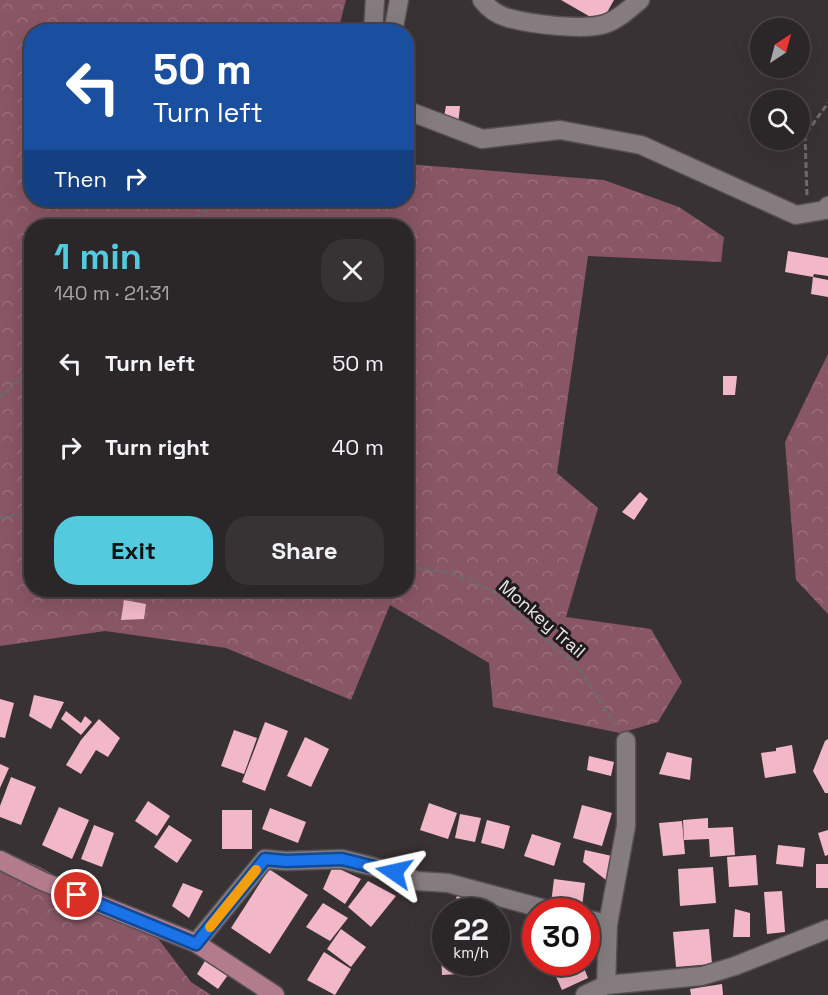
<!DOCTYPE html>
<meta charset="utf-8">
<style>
body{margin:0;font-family:"Space Grotesk",sans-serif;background:#373233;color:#f1f3f6;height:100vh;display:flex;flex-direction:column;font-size:22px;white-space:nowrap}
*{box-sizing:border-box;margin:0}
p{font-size:20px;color:#a6a5a7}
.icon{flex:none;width:33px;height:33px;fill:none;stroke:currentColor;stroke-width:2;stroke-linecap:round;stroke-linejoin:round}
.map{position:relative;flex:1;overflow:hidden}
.sheet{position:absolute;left:24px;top:219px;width:390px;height:378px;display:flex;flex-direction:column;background:#2b2627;border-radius:24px;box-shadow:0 6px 24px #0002,0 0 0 2px #474344}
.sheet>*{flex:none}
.guide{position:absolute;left:24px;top:24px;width:390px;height:183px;border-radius:24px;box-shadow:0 6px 24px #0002,0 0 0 2px #474344;background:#1a4fa0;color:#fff;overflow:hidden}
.needle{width:39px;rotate:36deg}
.tools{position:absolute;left:750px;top:18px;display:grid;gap:12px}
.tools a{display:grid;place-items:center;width:60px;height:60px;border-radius:50%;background:#2b2627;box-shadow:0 6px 24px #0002,0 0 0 2px #474344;font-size:30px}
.speed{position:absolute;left:432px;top:898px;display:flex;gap:12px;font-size:30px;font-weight:700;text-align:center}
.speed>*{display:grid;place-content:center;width:78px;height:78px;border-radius:50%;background:#2b2627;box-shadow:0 6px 24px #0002,0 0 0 2px #474344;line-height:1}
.speed small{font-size:15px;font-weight:400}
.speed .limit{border:9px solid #d22;background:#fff;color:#111}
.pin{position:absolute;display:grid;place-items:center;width:51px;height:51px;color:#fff;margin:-26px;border:3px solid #fff;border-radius:50%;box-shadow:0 2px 6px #0007}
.me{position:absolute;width:66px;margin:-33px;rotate:281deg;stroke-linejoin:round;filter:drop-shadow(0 0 4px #0008)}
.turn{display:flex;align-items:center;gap:21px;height:126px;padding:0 30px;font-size:27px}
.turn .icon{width:78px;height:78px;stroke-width:2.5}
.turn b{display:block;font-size:42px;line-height:51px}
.then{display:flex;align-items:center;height:57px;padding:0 30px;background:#0003;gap:12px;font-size:22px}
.round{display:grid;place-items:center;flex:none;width:63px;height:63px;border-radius:24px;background:#373233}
.headline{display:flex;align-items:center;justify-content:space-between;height:102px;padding:0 30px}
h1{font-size:36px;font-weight:700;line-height:45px;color:#54cade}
.cta{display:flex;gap:12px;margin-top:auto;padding:12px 30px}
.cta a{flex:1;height:69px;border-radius:24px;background:#54cade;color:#111;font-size:24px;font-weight:700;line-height:69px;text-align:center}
.cta a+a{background:#373233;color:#f1f3f6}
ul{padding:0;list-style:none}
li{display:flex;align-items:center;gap:18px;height:84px;padding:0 30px}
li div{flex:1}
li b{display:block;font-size:22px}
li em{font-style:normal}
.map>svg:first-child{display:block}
.forest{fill:url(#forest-crowns);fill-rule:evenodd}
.building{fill:#f2b8c8}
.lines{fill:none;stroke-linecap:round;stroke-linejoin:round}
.minor-casing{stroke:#554f51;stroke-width:21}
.major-casing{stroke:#554f51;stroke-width:21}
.path{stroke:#70696b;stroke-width:3;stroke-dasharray:6 3;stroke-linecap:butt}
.minor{stroke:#847c7e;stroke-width:18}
.major{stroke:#b27c8c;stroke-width:18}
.route-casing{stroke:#114b97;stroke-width:15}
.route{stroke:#1a73e8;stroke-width:10}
.slow{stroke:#f59e0b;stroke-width:10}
.labels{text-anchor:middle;stroke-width:6;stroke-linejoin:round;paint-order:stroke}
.street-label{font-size:18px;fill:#eae6e7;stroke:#1e1b1c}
</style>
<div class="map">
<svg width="828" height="995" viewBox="0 0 828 995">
<defs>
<pattern id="forest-crowns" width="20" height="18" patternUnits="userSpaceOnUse" patternTransform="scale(1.5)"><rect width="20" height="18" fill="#895665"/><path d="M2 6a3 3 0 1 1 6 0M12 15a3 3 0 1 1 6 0" fill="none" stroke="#9a6e7b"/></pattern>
</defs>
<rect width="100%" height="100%" fill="#393234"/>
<!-- forest -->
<g class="forest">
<path d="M0 0H346L338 31 32 32V200H406L407 164 604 180 679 207 724 237 721 262 588 256 557 473 598 508 566 617 651 629 682 682 658 722 620 733 493 707 489 663 390 605 351 700 226 648 105 631 0 646ZM32 226H406V590H32Z"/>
<polygon points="828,354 828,614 796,580 785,442"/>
<polygon points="0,850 40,867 150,928 191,982 211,995 0,995"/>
</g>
<!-- building -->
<g class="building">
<polygon points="561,0 614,0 601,23"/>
<polygon points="446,106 460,106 458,125 443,122"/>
<polygon points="788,251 828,258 828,276 814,274 813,277 785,272"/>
<polygon points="813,277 828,280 828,297 811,294"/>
<polygon points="723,376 737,376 735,395 723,395"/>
<polygon points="640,492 648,499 634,520 622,512"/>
<polygon points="124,600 146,604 144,619 121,620"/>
<polygon points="34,695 64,702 51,729 29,716"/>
<polygon points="0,699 14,703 5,738 0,737"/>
<polygon points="66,711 81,723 85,716 92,722 81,735 61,719"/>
<polygon points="99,719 120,738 108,757 96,750 81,774 66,765 81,740"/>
<polygon points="265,722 288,731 265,791 242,782"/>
<polygon points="234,730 257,738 244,774 221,766"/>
<polygon points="305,737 329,749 311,787 287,776"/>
<polygon points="828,739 828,793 825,793 813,771 825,741"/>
<polygon points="792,745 796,773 765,778 761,753 776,751 776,748"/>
<polygon points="667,752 692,758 690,780 659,774"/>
<polygon points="589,756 614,762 611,776 587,770"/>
<polygon points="0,764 9,768 0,788"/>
<polygon points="11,777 36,787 21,825 0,817 0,806"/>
<polygon points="148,801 170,816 157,836 135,821"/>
<polygon points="429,803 457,813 448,839 420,830"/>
<polygon points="582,805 612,813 602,846 573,838"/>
<polygon points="59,807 89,820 72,859 42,845"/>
<polygon points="270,808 306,822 298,843 262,829"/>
<rect x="222" y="810" width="30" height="39"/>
<polygon points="460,814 481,818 475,842 455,838"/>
<polygon points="708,818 708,828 733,827 735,855 710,857 709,839 684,840 683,820"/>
<polygon points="487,820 510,826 504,849 481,843"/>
<polygon points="682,821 685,854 663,856 659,823"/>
<polygon points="94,825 114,833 102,867 81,859"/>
<polygon points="169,825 192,840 177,863 154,847"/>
<polygon points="828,830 828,855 825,856 818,833"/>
<polygon points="532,834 561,843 554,866 524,856"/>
<polygon points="778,845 805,848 803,867 776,864"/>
<polygon points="585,850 612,856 606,880 583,862"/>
<polygon points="756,855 758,885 729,887 727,857"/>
<rect x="816" y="864" width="12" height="24"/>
<polygon points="333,866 361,879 345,904 323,889"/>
<polygon points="713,867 716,903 680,906 678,869"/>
<polygon points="269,869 308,895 270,954 231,928"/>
<polygon points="554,879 585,883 582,907 551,903"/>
<polygon points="368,881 396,896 371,927 348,907"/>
<polygon points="183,883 203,891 189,918 172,906"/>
<polygon points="458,891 481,897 478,912 453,912"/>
<polygon points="782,891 785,932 767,934 764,892"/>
<polygon points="323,903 348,918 330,941 306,927"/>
<polygon points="735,909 750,913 750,937 733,937"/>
<polygon points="341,929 366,947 351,967 327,949"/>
<polygon points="709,929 712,964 676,967 673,932"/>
<polygon points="324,952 351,969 335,995 307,980"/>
<polygon points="446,952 446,963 476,963 477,973 442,975 441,953"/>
<polygon points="208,956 230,972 218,989 197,974"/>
<polygon points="568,963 582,963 588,978 562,990 553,970"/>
<polygon points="722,984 723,995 691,995 690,989"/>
</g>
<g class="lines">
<defs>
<g id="minor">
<path d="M482 0C488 8 498 15 508 18 530 24 584 31 605 24 618 20 629 9 640 0"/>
<polyline points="373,32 375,0"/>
<polyline points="393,32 399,0"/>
<polyline points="406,110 482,139 560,130 641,145 796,215 825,210 828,206"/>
<polyline points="586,919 608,924"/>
<polyline points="196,943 265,859 286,861 342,859 394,872 417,881 448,883 556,912"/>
<polyline points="606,985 608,924 626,826 626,741"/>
<polyline points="585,995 606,985 702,976 735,966 828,929"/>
</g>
<polyline id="major" points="0,860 42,881 196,943 275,995"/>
</defs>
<!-- minor casing -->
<use href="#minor" class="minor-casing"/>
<!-- major casing -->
<use href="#major" class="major-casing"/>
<!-- path -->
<g class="path">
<polyline points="807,195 805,135 828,103"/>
<polyline points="179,226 210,209 216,200"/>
<polyline points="0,397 32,369"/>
<polyline points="0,518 8,516 32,514"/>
<polyline points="406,566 451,573 497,593 534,629 579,668 617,728"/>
</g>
<!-- minor -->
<use href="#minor" class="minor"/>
<!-- major -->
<use href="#major" class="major"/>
</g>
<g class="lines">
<defs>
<polyline id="route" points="77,895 196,944 265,859 286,861 342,859 394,872"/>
</defs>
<!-- route casing -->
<use href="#route" class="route-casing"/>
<!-- route -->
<use href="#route" class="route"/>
<!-- slow -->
<polyline class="slow" points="210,927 256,870"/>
</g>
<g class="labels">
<!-- street labels -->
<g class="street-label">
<text transform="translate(542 619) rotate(41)" y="6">Monkey Trail</text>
</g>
</g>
</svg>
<div class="tools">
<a><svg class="needle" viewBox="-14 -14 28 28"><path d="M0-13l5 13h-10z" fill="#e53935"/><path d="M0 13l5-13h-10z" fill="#a6a5a7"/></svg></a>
<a><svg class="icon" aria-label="search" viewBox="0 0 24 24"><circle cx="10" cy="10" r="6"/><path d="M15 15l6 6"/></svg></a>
</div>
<div class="speed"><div>22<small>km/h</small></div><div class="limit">30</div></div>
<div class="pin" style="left:77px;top:895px;background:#d93025"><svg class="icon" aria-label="arrive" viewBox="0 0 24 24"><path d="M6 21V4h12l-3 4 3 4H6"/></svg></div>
<svg class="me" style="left:394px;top:872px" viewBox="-20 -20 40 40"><path d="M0-17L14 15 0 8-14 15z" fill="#1a73e8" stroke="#fff" stroke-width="4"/></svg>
<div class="guide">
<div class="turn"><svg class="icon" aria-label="left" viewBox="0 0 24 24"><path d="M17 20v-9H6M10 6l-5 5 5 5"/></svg><div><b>50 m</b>Turn left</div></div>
<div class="then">Then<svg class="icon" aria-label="right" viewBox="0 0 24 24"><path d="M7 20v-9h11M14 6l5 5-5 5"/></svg></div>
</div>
<section class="sheet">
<div class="headline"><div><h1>1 min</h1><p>140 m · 21:31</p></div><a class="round"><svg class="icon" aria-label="close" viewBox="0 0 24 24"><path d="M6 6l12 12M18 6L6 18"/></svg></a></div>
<ul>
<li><svg class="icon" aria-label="left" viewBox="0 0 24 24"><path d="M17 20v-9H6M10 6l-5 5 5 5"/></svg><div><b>Turn left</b></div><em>50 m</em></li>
<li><svg class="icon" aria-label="right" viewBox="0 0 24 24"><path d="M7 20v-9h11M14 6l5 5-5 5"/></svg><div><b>Turn right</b></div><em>40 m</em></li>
</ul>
<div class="cta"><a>Exit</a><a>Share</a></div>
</section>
</div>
